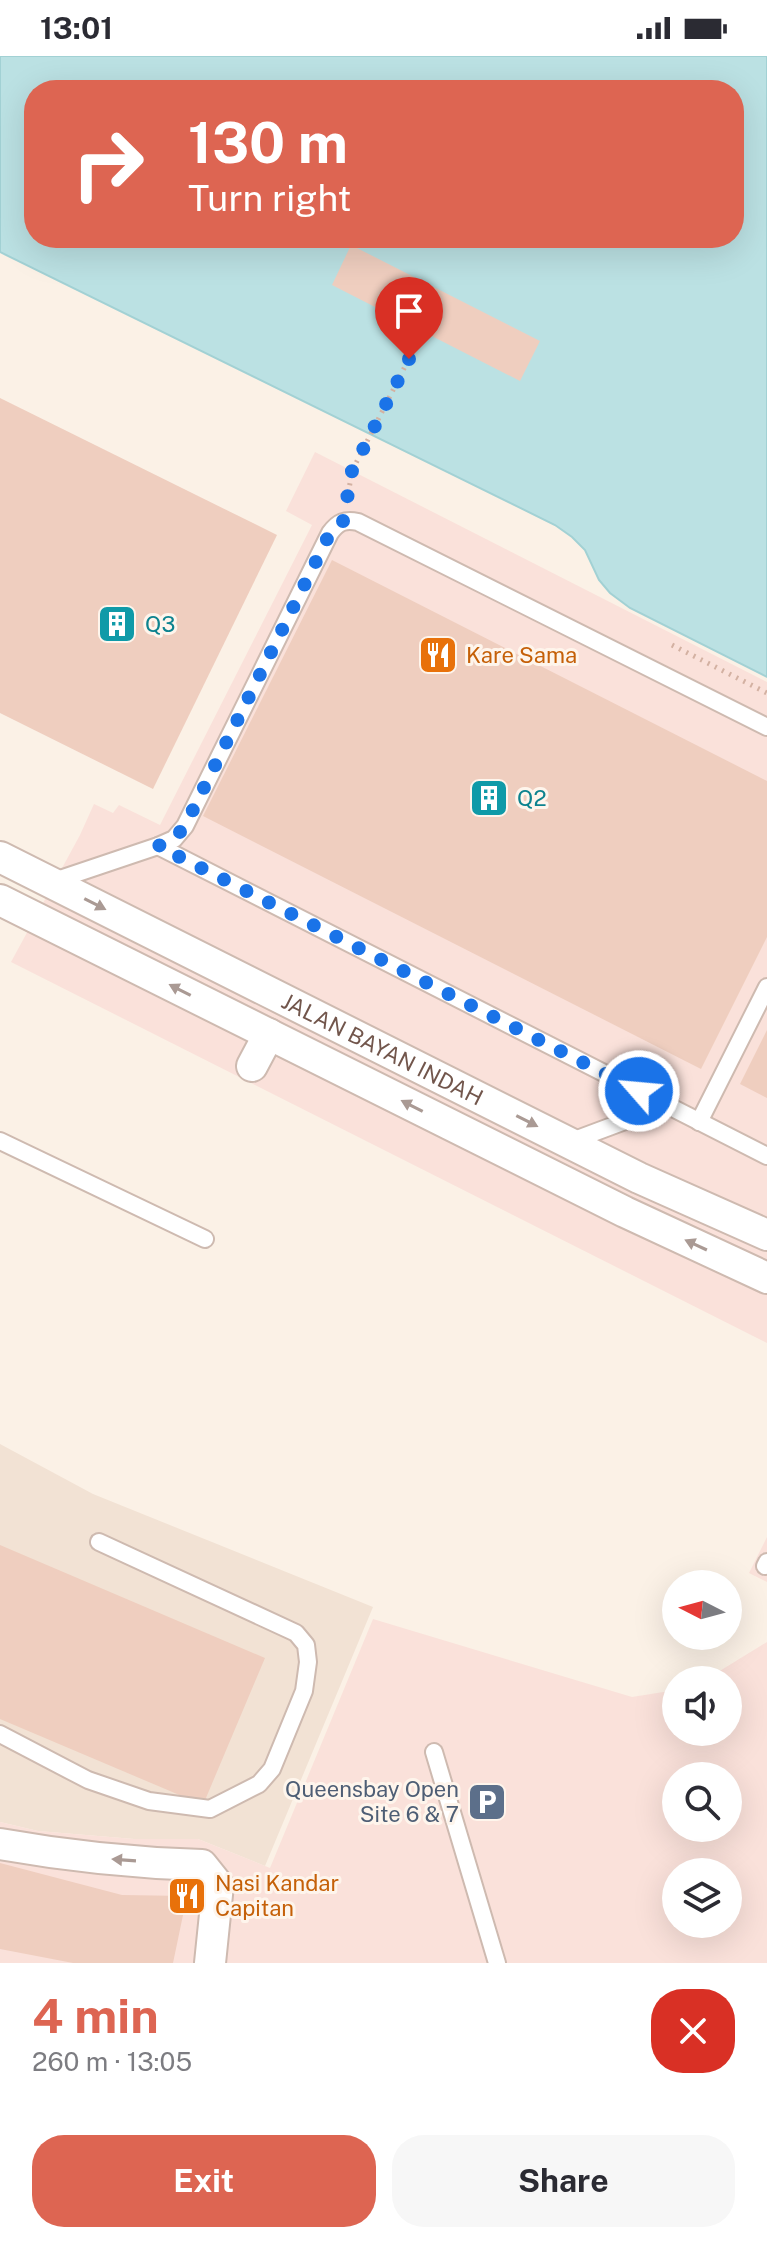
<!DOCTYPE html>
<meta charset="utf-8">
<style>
body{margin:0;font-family:"Public Sans",sans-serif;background:#f7f7f7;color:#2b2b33;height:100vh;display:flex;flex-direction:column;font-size:30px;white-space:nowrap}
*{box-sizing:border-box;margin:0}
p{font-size:26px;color:#7c7c81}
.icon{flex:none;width:44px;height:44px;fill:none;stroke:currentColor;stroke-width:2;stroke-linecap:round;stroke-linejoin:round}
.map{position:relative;height:1907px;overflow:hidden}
.side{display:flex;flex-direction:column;background:#fff;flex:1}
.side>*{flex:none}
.top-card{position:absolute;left:24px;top:24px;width:720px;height:168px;border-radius:32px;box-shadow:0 8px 32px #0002;background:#dd6552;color:#fff;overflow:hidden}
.needle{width:52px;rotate:276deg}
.controls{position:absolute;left:662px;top:1514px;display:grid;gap:16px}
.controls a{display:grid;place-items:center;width:80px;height:80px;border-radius:50%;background:#fff;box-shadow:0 8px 32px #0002;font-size:40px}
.pin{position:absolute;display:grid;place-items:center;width:68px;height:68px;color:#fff;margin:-82px -34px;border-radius:50% 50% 50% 0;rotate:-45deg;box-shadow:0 0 8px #0007}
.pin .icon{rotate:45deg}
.me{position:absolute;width:88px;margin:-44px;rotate:297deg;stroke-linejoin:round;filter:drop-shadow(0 0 6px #0008)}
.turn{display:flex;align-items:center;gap:28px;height:168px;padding:0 32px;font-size:36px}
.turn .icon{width:104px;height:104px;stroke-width:2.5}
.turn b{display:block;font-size:56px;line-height:68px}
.round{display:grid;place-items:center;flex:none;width:84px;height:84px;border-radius:32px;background:#f7f7f7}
.headline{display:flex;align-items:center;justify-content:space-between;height:136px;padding:0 32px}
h1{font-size:48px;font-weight:700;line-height:60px;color:#dd6552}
.primary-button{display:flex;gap:16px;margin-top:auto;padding:16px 32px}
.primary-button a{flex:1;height:92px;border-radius:32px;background:#dd6552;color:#fff;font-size:32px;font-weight:700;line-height:92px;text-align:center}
.primary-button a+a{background:#f7f7f7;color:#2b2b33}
.status{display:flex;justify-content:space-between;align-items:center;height:56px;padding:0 40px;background:#fff;direction:ltr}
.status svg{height:22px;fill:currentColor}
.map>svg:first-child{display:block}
.residential{fill:#f2e2d4}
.commercial{fill:#fae1da;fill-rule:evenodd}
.water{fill:#bbe1e3;stroke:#a2d1d4;stroke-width:2;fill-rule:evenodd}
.building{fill:#efcebf}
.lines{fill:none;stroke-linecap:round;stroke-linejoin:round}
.service-casing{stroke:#cebab0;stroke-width:20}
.minor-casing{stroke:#cebab0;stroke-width:34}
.path{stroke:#d3b1a2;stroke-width:5;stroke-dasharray:2 6;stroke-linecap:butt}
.service{stroke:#fff;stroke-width:16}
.minor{stroke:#fff;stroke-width:30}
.oneway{fill:#aa9a94}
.route{stroke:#1a73e8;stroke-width:14;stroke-dasharray:0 25.2}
.labels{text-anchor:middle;stroke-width:6;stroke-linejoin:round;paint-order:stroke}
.culture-label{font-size:22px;fill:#0d838f;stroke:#fef5ec;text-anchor:start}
.food-label{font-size:22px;fill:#c56008;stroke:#fef5ec;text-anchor:start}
.street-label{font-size:22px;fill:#72564c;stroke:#fef5ec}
.service-label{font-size:22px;fill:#4e5e75;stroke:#fef5ec;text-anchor:end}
</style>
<div class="status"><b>13:01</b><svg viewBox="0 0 49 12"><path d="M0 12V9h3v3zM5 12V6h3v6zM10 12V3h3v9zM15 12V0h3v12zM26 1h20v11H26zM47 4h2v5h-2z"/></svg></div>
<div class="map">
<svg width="767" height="1907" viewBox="0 0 767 1907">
<rect width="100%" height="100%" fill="#fbf1e6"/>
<!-- residential -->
<polygon class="residential" points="0,1388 93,1438 373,1551 265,1810 198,1783 134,1783 38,1775 0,1766"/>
<!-- commercial -->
<g class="commercial">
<polygon points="315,396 767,626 767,1287 11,906 80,779 94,748 113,757 119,749 160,769 312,469 286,455"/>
<polygon points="767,1481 767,1526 749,1517"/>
<path d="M373 1563 632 1641 676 1634V1676H728V1624H705L767 1586V1907H0V1766L38 1775 134 1783H198L270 1812ZM676 1720H728V1772H676ZM676 1816H728V1868H676Z"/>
</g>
<!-- water -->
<path class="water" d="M0 0H767V621L630 552 610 537 599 524 585 494 572 481 555 469 0 196ZM34 34H734V182H34Z"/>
<!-- building -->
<g class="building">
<polygon points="351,189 540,285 520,325 332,229"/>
<polygon points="0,342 277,479 153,733 0,657"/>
<polygon points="332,504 767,725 767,881 701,1013 203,760"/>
<polygon points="767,974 767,1042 740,1028"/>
<polygon points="0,1489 265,1602 203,1749 0,1663"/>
<polygon points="0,1807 122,1839 187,1840 173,1907 73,1907 0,1893"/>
</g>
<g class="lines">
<defs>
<g id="service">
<polyline points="158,790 767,1100"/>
<path d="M51 826 158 790 174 783 185 770 330 477C338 466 345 463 358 466L767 671"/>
<polyline points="699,1066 767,931"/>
<polyline points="0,1085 205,1183"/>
<polyline points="569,1086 668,1049"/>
<polyline points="765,1510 767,1506"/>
<polyline points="0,1678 88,1724 149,1745 210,1753 259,1728 272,1713 304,1635 308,1606 306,1589 296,1577 99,1486"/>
<polyline points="434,1696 497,1907"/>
</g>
<g id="minor">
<path id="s1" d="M0 801 639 1122 767 1179"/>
<polyline points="0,844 625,1156 767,1222"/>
<polyline points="252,1010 269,978"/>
<path d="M0 1788C67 1800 134 1807 202 1809L218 1829 210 1907"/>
</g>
</defs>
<!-- service casing -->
<use href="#service" class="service-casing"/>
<!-- minor casing -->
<use href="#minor" class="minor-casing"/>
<!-- path -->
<g class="path">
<polyline points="347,445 352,415 423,275"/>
<polyline points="672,589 767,637"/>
</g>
<!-- service -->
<use href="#service" class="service"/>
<!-- minor -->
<use href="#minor" class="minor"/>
</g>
<!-- one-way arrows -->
<defs><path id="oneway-solid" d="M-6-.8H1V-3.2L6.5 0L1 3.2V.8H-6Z" transform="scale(2)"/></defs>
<g class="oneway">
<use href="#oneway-solid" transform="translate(95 848) rotate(27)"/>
<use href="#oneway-solid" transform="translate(180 934) rotate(-153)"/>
<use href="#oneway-solid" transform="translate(412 1050) rotate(-153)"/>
<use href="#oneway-solid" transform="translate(527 1065) rotate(27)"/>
<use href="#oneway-solid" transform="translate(696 1189) rotate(-155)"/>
<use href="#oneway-solid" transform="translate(124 1804) rotate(-176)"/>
</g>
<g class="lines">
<!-- route -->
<polyline class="route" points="409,303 352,415 343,465 336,469 330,477 185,770 174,783 158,790 639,1035"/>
</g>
<!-- icons -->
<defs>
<symbol id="building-square" viewBox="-11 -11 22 22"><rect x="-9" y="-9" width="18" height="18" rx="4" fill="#0f9aa8" stroke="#fef5ec"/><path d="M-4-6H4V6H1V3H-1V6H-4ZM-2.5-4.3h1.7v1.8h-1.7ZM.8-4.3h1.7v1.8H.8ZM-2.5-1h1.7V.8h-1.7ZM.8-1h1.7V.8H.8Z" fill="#fff"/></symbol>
<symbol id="restaurant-square" viewBox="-11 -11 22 22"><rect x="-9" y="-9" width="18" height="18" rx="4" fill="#e8710a" stroke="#fef5ec"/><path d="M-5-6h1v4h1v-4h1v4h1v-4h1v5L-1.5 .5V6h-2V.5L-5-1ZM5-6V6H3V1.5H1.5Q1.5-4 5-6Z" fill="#fff"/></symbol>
<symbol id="parking-square" viewBox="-11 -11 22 22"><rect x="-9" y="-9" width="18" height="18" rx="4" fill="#5c6f8a" stroke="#fef5ec"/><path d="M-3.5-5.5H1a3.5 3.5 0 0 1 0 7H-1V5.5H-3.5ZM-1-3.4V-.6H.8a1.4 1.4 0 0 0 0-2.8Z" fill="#fff"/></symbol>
</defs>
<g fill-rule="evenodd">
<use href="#building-square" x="95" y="546" width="44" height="44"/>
<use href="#restaurant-square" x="416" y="577" width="44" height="44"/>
<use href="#building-square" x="467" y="720" width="44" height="44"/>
<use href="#parking-square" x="465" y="1724" width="44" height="44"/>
<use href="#restaurant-square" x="165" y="1818" width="44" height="44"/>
</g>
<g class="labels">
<!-- culture labels -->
<g class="culture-label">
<text x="145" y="576">Q3</text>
<text x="517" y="750">Q2</text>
</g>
<!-- food labels -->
<g class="food-label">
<text x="466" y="607">Kare Sama</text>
<text x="215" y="1835">Nasi Kandar<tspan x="215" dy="25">Capitan</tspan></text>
</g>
<!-- street labels -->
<g class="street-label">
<text dy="8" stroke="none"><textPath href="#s1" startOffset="428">JALAN BAYAN INDAH</textPath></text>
</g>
<!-- service labels -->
<g class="service-label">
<text x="459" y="1741">Queensbay Open<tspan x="459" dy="25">Site 6 &amp; 7</tspan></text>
</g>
</g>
</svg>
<div class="controls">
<a><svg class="needle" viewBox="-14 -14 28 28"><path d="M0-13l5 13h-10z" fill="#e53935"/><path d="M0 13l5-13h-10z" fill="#7c7c81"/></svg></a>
<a><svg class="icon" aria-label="sound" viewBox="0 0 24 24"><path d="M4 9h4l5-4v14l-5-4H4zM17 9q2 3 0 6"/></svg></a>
<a><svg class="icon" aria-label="search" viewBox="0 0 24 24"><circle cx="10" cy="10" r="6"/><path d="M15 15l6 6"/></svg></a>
<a><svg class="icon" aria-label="layers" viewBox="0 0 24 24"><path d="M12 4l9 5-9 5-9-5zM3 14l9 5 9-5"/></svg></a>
</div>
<div class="pin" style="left:409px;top:303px;background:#d93025"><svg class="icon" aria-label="arrive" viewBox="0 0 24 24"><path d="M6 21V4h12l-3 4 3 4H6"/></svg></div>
<svg class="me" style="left:639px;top:1035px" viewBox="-20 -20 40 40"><circle r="17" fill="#1a73e8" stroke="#fff" stroke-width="3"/><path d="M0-11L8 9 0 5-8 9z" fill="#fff"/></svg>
<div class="top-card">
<div class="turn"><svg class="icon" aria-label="right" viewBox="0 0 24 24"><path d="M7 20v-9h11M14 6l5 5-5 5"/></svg><div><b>130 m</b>Turn right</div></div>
</div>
</div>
<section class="side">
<div class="headline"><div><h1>4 min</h1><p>260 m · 13:05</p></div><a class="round" style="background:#d93025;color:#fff"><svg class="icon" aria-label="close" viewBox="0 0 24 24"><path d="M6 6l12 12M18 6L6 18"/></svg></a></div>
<div class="primary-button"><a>Exit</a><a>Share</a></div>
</section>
